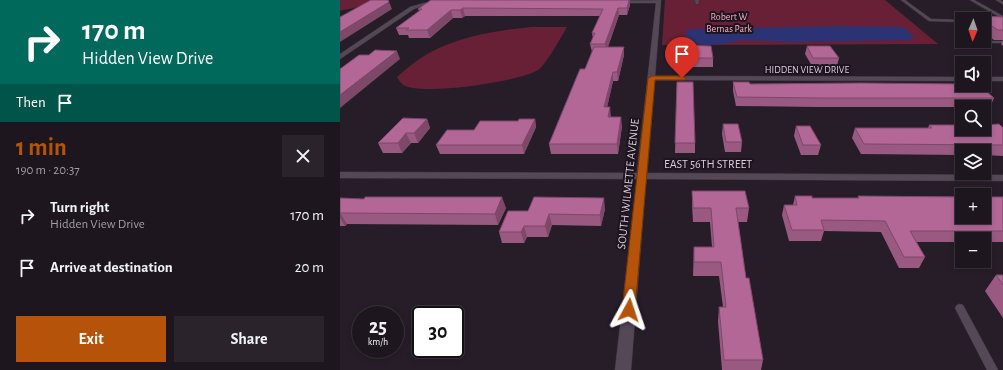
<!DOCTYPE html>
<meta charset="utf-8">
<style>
body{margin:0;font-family:"Alegreya Sans",sans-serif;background:#2a232c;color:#f1f3f6;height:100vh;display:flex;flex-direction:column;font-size:15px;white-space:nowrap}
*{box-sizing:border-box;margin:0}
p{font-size:13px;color:#a09fa4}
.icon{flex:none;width:22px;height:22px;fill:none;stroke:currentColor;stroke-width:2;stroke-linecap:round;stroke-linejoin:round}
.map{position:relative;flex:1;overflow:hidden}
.drawer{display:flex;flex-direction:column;background:#1d161f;width:340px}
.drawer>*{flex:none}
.guide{background:#00695c;color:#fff;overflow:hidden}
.needle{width:26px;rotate:182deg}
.tools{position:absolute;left:615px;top:12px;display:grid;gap:8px}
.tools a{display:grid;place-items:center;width:36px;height:36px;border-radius:0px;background:#1d161f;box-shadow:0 2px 6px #0003,0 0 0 1px #3b353d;font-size:20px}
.speed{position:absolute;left:12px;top:306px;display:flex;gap:8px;font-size:20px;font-weight:700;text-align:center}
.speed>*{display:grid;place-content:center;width:52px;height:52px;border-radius:50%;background:#1d161f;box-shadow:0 2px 6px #0003,0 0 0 1px #3b353d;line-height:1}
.speed small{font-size:10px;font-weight:400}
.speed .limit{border:2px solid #111;border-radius:6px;background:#fff;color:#111}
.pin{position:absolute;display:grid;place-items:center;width:34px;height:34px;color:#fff;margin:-41px -17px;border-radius:50% 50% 50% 0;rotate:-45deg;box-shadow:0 0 4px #0007}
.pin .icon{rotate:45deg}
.me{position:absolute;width:44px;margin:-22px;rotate:5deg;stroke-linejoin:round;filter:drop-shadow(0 0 3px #0008)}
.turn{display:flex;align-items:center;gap:14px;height:84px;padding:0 16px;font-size:18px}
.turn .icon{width:52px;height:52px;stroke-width:2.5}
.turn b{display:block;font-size:28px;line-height:34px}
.then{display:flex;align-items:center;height:38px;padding:0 16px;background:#0003;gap:8px;font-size:15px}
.round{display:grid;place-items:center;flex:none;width:42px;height:42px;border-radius:0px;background:#2a232c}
.headline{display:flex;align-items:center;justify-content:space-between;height:68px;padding:0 16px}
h1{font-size:24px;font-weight:600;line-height:30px;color:#b45309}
.cta{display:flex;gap:8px;margin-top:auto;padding:8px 16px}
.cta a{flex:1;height:46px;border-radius:0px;background:#b45309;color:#fff;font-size:16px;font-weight:600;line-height:46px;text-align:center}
.cta a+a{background:#2a232c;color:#f1f3f6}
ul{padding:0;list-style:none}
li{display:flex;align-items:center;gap:12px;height:52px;padding:0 16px}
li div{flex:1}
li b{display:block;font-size:15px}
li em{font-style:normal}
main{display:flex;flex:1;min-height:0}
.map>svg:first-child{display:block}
.green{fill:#672035}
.water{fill:#2b3375}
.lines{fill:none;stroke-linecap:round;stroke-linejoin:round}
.service-casing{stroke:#403741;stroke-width:1}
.minor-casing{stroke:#403741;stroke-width:1}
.service{fill:#544856;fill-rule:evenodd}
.minor{fill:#544856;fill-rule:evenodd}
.wall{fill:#995981}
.shaded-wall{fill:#7d4869}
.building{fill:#b26796;stroke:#7d4869}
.route{fill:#b45309;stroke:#753606}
.labels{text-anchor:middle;stroke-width:4;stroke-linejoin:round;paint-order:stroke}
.far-park-label{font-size:10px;fill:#f9b1c0;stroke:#1e1420}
.far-street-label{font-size:10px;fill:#d6cfd7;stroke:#1e1420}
.street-label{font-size:12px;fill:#d6cfd7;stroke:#1e1420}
</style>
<main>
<section class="drawer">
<div class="guide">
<div class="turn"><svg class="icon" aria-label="right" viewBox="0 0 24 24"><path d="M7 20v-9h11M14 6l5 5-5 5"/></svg><div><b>170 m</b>Hidden View Drive</div></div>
<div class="then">Then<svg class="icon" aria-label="arrive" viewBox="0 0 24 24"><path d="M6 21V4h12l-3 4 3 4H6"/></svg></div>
</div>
<div class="headline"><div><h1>1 min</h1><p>190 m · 20:37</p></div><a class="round"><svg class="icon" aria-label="close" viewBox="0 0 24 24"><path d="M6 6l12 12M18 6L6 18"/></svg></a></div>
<ul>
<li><svg class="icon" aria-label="right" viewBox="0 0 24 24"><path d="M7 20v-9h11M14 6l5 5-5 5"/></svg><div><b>Turn right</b><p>Hidden View Drive</p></div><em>170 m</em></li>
<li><svg class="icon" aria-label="arrive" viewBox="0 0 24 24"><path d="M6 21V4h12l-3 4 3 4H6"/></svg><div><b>Arrive at destination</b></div><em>20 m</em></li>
</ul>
<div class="cta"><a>Exit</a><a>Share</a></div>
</section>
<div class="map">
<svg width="663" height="370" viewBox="0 0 663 370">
<rect width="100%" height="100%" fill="#271d29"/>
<!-- green -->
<g class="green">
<polygon points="0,0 48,0 0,11"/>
<polygon points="325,0 545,0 598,44 322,45"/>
<path d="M192 27H227C221 37 206 65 198 70 178 82 86 95 65 86 61 84 59 80 57 77 69 66 82 56 97 49 126 35 160 30 192 27Z"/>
</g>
<!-- water -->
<polygon class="water" points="506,26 559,27 566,29 574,38 570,40 454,42 402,40 388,43 368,45 352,43 346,38 346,31 351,29"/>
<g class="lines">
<defs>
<g id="service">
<polygon points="355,0 359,0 358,4 356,4"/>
<polygon points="561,0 565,0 591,19 622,20 622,22 589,21"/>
<polygon points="630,0 634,0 663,16 663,19"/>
<polygon points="656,0 660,0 663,2 663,4"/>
<polygon points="629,41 663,41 663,43 630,43 628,42"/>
<polygon points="620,304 623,305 658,370 647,370 615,308 617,305"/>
</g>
<g id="minor">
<polygon points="321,0 315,76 622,77 622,81 315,80 307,173 663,175 663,181 306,179 291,370 275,370 297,179 0,178 0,172 297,173 316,3 276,3 274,2 276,1"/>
<polygon points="98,2 100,4 85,5 74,9 0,59 0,54 70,7 84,3"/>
<rect x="644" y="77" width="19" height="4"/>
</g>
</defs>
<!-- service casing -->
<use href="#service" class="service-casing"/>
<!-- minor casing -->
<use href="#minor" class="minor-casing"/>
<!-- service -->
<use href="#service" class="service"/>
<!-- minor -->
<use href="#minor" class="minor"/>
</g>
<!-- wall -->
<g class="wall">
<polygon points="91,0 290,0 290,5 287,15 279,15 268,47 284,47 284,55 278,81 273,81 267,107 271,117 282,126 278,154 211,154 209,144 245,69 252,52 250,44 253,39 252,33 260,16 125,16 122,18 113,18 90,38 69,38 68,35 59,35 56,28 79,11 78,9"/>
<polygon points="637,16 663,17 663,40 654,40 644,33 644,19 636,19"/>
<polygon points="663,40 663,46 661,44"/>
<polygon points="337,45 373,58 373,67 336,67"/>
<polygon points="467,46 499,58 497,66 472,66 465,54"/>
<polygon points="337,82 355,143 355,153 335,153"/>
<polygon points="393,82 410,84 654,98 650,107 478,107 396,106 393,91"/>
<polygon points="87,119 90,128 78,143 71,143 62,153 43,153 38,143"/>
<polygon points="195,119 196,127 184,154 100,154 96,145 134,130 178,121"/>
<polygon points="383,124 402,142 401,152 385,152 382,134"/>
<polygon points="589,125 663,128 663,156 644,155 644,151 622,151 622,155 521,154 512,138 515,128 588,128"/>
<polygon points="456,126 481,145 478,155 461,155 454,136"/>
<polygon points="352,191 409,208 407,222 398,222 406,278 423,360 421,370 382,370 378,321 379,307 383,307 379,276 353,276 354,247 372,247 370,222 353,222 352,204"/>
<polygon points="455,196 472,198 518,198 518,196 663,197 663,242 644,242 644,239 622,239 622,242 576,242 585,257 579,268 559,268 541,232 484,231 481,241 449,241 442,215 444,205 453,205"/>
<polygon points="0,198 166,208 158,225 7,224 5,226 0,226"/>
<polygon points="265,209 261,226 212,225 208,237 187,237 184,243 162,243 159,232 188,211"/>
<polygon points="656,275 663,275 663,318 645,291"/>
</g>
<!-- shaded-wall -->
<g class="shaded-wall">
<polygon points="289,0 290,0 290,5 287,15 287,8"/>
<polygon points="49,2 52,9 0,42 0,32"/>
<polygon points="123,8 125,16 122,18 120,10"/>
<polygon points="278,8 279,15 266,52 265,44"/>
<polygon points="111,10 113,18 90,38 87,30"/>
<polygon points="284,47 284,55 278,81 277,72"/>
<polygon points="57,51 60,59 0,108 0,95"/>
<polygon points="273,72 273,81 265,117 264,107"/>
<polygon points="270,107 271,117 268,117"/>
<polygon points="281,117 282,126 278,154 277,144"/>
<polygon points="87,119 90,128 78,143 74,133"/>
<polygon points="195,119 196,127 184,154 182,145"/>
<polygon points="66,133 71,143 62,153 58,143"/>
<polygon points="162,197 166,208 158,225 155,214"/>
<polygon points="264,198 265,209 261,226 260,215"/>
<polygon points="0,213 7,224 5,226 0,218"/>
<polygon points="209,214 212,225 208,237 205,226"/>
<polygon points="184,226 187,237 184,243 181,232"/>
</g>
<!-- building -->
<g class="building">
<polygon points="31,0 48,0 49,2 0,32 0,17"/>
<polygon points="91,0 289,0 287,8 278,8 265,44 250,44 255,33 252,33 263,9 123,8 120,10 111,10 87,30 66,30 69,28 56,28 82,9 78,9"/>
<polygon points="637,16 663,17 663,30 658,30 644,21 644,19 641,19"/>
<polygon points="337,45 371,46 373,58 336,58"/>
<polygon points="467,46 490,46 499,58 473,58"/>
<polygon points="254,47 284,47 277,72 273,72 264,107 270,107 268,117 281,117 277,144 209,144 240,69 245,69"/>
<polygon points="35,50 57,51 0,95 0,69 19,55 29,55"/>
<polygon points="337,82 353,82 355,143 335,143"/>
<polygon points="393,82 409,82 410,84 521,83 622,84 622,85 639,85 654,98 480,98 397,97"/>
<polygon points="63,118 87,119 74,133 66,133 58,143 38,143"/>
<polygon points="179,119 195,119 182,145 96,145 107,130 134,130 140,121 178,121"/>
<polygon points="383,124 398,124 402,142 386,142"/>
<polygon points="659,124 663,128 663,145 524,144 515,128 592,128 589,125 622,125 622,129 644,129 644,125"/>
<polygon points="456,126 470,126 481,145 463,145"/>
<polygon points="352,191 405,191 409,208 396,208 406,278 409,278 423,360 384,360 379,307 386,307 381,262 354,262 354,247 374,247 371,208 353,208"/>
<polygon points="455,196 472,196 472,198 519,198 518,196 622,197 622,217 644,217 644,197 663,197 663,231 570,231 585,257 564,257 545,221 481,220 484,230 452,230 444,205 457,205"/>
<polygon points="25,197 162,197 155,214 0,213 0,198 24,199"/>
<polygon points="194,197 264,198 260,215 209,214 205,226 184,226 181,232 159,232 168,211 188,211"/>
<polygon points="656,275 663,275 663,285"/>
</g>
<!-- route -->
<polygon class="route" points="342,76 346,78 345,80 315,80 295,310 293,314 289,315 284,314 282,310 308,78 312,76"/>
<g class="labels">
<!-- far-park labels -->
<g class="far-park-label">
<text x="389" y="20">Robert W<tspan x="389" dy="12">Bernas Park</tspan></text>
</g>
<!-- far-street labels -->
<g class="far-street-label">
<text x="467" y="73">HIDDEN VIEW DRIVE</text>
</g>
<!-- street labels -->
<g class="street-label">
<text x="368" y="168">EAST 56TH STREET</text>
<text transform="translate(288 184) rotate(-84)" y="4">SOUTH WILMETTE AVENUE</text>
</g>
</g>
</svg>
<div class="tools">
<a><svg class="needle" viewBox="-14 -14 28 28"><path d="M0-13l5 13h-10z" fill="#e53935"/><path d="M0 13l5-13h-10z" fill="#a09fa4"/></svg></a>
<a><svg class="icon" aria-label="sound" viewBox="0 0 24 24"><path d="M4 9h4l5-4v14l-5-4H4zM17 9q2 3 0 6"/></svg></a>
<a><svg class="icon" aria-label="search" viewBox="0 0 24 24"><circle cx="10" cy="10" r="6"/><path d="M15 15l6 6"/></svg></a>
<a><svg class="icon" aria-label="layers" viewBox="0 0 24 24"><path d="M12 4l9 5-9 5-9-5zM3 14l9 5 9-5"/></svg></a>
<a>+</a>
<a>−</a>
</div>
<div class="speed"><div>25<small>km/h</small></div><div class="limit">30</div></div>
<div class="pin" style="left:342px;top:78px;background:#d93025"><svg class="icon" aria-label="arrive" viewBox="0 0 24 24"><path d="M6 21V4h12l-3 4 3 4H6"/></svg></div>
<svg class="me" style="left:289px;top:310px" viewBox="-20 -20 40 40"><path d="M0-17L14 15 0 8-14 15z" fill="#b45309" stroke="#fff" stroke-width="4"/></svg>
</div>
</main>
